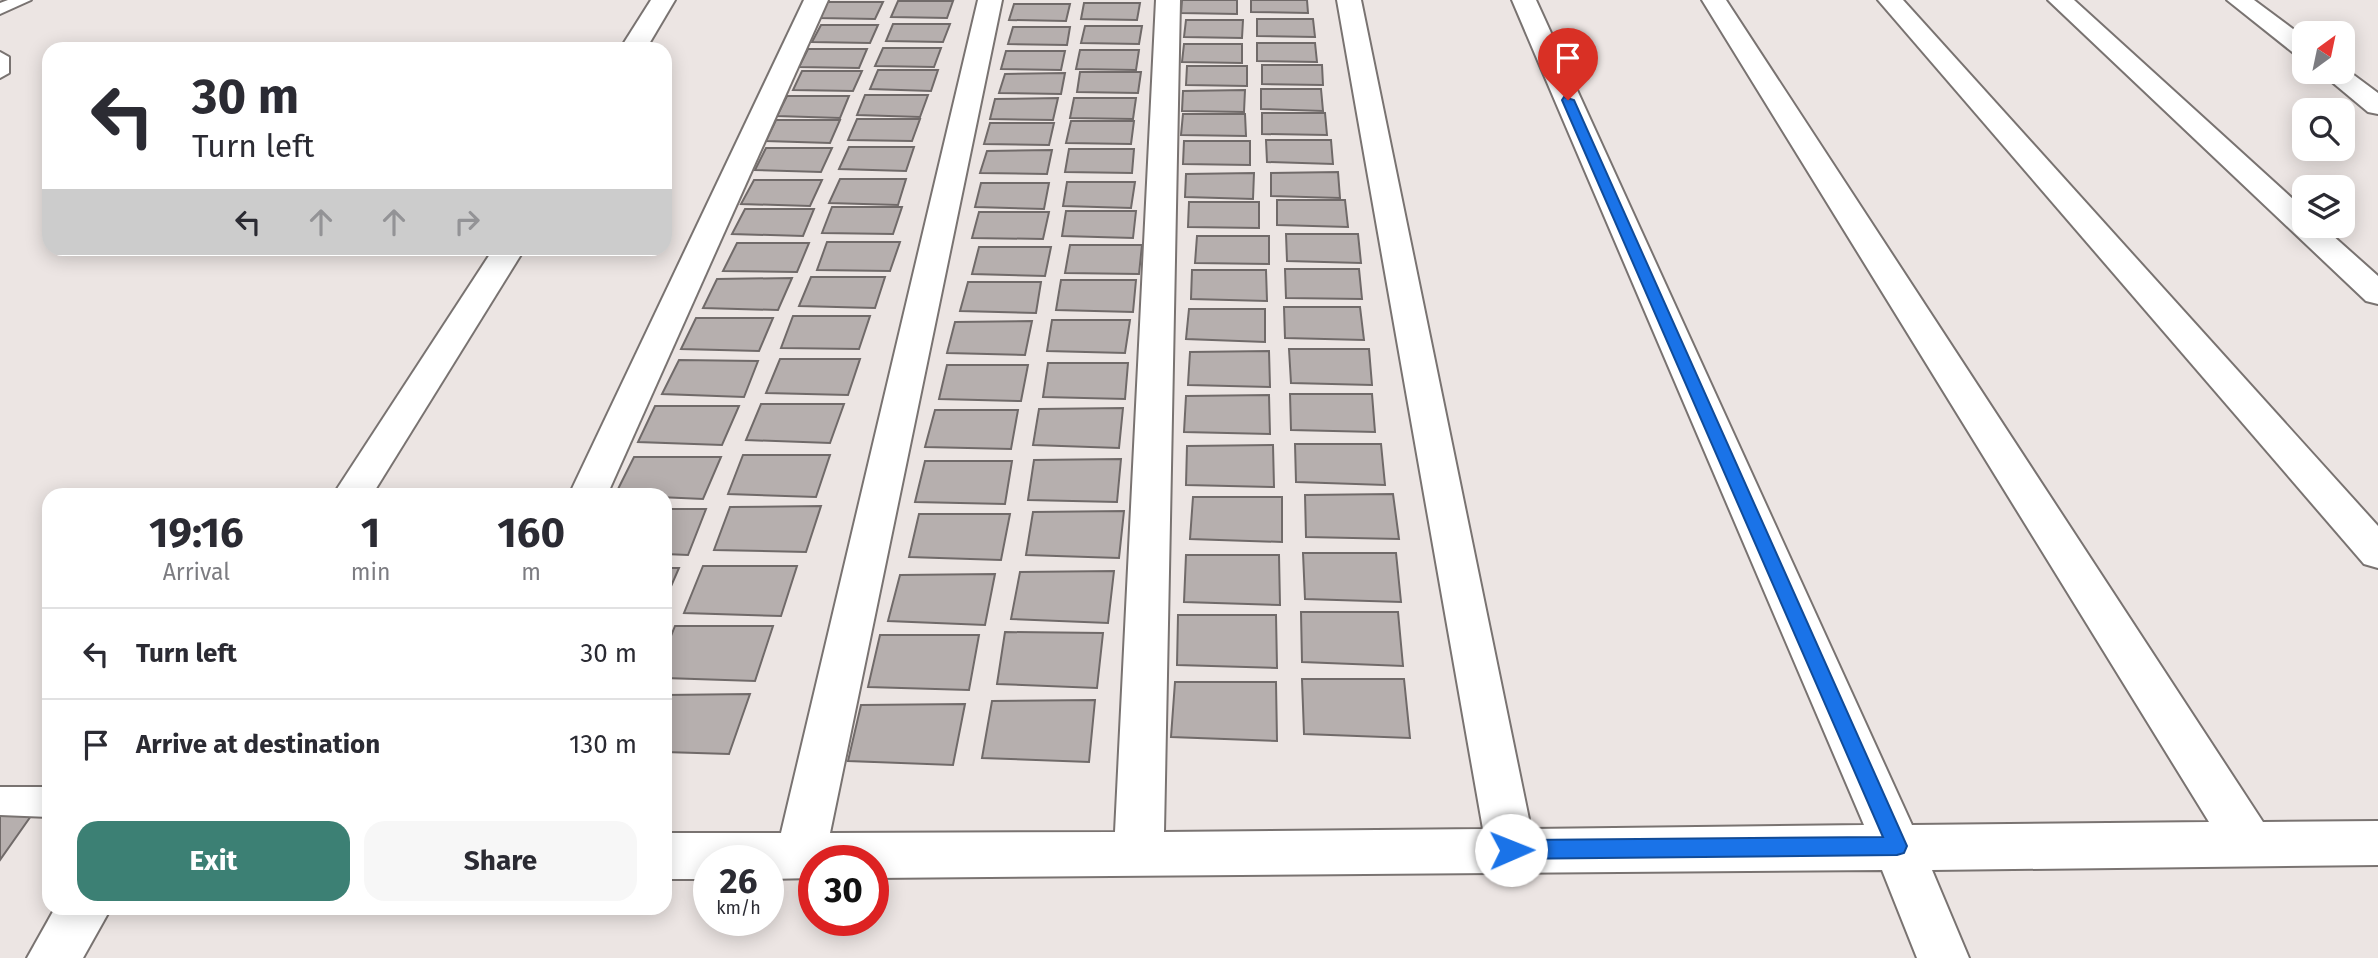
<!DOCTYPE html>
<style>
body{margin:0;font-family:"Fira Sans",sans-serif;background:#f7f7f7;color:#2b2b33;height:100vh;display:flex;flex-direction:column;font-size:26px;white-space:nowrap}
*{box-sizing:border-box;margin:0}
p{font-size:23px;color:#7c7c81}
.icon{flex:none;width:38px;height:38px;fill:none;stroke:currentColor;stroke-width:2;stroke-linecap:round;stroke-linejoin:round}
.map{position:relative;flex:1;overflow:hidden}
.sheet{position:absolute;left:42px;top:488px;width:630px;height:427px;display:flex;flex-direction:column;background:#fff;border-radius:21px;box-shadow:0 4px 18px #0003}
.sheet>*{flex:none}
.banner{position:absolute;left:42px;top:42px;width:630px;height:214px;border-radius:21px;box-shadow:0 4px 18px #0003;background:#fff;color:#2b2b33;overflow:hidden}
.needle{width:46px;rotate:33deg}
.tools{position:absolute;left:2292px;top:21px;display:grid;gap:14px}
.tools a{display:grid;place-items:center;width:63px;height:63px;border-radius:14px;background:#fff;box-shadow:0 4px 18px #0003;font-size:35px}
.speed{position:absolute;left:693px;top:845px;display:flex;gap:14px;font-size:35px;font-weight:700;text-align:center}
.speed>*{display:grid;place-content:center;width:91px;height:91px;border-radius:50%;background:#fff;box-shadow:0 4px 18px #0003;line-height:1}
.speed small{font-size:18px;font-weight:400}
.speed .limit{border:10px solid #d22;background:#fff;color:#111}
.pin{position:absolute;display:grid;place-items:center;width:60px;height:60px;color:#fff;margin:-72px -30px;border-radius:50% 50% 50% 0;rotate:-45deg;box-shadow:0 0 7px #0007}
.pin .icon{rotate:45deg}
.me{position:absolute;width:77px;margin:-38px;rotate:89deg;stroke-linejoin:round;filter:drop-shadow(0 0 5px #0008)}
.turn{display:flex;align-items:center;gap:24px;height:147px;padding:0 35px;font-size:32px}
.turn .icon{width:91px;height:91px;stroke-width:2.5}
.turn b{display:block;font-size:49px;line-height:60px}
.lanes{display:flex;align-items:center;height:66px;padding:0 35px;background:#0003;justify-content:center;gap:35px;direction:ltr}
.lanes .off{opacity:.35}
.eta{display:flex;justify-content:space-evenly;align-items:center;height:119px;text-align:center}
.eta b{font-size:42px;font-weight:700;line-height:49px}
.action{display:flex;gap:14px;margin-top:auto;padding:14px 35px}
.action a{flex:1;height:80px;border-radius:21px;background:#3c8074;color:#fff;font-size:28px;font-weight:700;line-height:80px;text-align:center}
.action a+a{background:#f7f7f7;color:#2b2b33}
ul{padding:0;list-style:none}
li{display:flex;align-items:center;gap:21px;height:91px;padding:0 35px;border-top:2px solid #e1e1e2}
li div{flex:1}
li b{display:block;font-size:26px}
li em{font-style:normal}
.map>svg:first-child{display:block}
.building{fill:#b6afae;stroke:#706a69;stroke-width:2}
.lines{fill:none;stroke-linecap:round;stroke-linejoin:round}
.service-casing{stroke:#797371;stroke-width:4}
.minor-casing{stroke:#797371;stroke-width:4}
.tertiary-casing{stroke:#797371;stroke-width:4}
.service{fill:#fff;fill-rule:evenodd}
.minor{fill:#fff;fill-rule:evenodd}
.tertiary{fill:#fff;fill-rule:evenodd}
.route{fill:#1a73e8;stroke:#114b97;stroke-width:2}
</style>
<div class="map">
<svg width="2378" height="958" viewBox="0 0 2378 958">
<rect width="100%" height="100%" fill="#ece5e3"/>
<!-- building -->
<g class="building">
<polygon points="1182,0 1237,0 1237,14 1181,13"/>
<polygon points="1251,0 1307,0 1308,13 1251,12"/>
<polygon points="898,1 953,1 947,18 891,17"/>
<polygon points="827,2 883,2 875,19 819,18"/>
<polygon points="1084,3 1140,3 1137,20 1081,19"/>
<polygon points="1014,4 1070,4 1066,21 1009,20"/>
<polygon points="1257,19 1313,19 1315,37 1257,36"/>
<polygon points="1186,20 1243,20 1242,38 1184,37"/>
<polygon points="893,24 950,24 943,42 886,41"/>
<polygon points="821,25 878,25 870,43 812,42"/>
<polygon points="1085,26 1142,26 1139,44 1081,43"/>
<polygon points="1013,27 1070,27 1067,45 1008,44"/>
<polygon points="1257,43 1315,43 1317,62 1257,61"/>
<polygon points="1184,44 1242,44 1242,63 1182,62"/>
<polygon points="883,48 941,48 934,67 875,66"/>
<polygon points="808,49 867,49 859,68 799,67"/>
<polygon points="1080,50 1139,50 1136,70 1076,69"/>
<polygon points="1006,51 1065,51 1061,70 1001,69"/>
<polygon points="1262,65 1322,65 1323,85 1262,84"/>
<polygon points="1187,66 1247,66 1247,86 1186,85"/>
<polygon points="878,70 938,70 931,91 870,89"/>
<polygon points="802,71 862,71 853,91 793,90"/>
<polygon points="1080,72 1141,72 1138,93 1077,92"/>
<polygon points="1065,73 1061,94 999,93 1005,74"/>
<polygon points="1261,89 1321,89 1323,111 1261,109"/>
<polygon points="1245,90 1244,112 1182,111 1183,91"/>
<polygon points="865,95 928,95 920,117 857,115"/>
<polygon points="787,96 849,96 840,118 777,116"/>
<polygon points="1058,98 1053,120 990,119 995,99"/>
<polygon points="1074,98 1136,98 1133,119 1070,118"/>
<polygon points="1262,113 1325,113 1327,135 1262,134"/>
<polygon points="1183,114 1245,114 1246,136 1181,135"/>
<polygon points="857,119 920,119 912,141 848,140"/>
<polygon points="776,120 840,120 830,143 766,141"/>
<polygon points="1071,121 1134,121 1131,144 1066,143"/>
<polygon points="990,123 1054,123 1049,145 984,144"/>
<polygon points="1266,140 1331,140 1333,164 1267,162"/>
<polygon points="1184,141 1250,141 1250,165 1183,164"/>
<polygon points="849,147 914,147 906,171 839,169"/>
<polygon points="766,148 832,148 821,172 755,170"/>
<polygon points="1069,149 1134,149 1132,173 1065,172"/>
<polygon points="1052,150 1047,174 980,173 987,151"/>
<polygon points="1338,172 1340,198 1271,196 1271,173"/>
<polygon points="1254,173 1253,199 1185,197 1186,174"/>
<polygon points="840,179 906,179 898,205 829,203"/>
<polygon points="754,180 822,180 810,206 741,204"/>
<polygon points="1067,182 1135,182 1131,208 1063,206"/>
<polygon points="981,183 1049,183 1044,209 975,207"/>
<polygon points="1277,200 1345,200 1348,227 1277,225"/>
<polygon points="1189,202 1259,202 1259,228 1188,227"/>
<polygon points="832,207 902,207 893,234 822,233"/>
<polygon points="745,209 814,209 803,236 732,234"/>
<polygon points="1066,211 1136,211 1133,238 1062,236"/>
<polygon points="979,212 1049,212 1043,239 972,238"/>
<polygon points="1286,234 1358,234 1361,263 1287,261"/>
<polygon points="1197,236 1269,236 1269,264 1195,263"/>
<polygon points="827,242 900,242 890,271 817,270"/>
<polygon points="737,243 809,243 797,272 723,271"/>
<polygon points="1070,245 1142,245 1139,274 1065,273"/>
<polygon points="979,247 1051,247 1045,276 972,274"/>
<polygon points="1285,269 1359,269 1362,299 1286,298"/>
<polygon points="1192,270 1266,270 1267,301 1191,299"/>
<polygon points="811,277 885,277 875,308 799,306"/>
<polygon points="792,278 778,310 703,308 717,279"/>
<polygon points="1061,280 1136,280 1133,312 1056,310"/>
<polygon points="968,282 1041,282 1036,313 960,311"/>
<polygon points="1284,307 1360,307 1364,340 1285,338"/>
<polygon points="1189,309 1265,309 1265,342 1186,339"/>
<polygon points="793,316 870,316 859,349 781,348"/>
<polygon points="696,318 773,318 759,351 681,349"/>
<polygon points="1052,320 1130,320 1125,353 1047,351"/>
<polygon points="1032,321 1025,355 947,353 955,322"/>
<polygon points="1289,349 1369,349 1372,385 1291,383"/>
<polygon points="1269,351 1270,387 1188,385 1190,352"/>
<polygon points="780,359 860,359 848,395 766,393"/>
<polygon points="679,360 758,361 744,397 662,394"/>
<polygon points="1048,363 1128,363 1125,399 1043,397"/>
<polygon points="947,365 1028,365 1021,401 939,399"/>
<polygon points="1290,394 1372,394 1375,432 1291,430"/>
<polygon points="1269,395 1270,434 1184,432 1186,396"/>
<polygon points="761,404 844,404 830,443 746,440"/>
<polygon points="655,406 739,406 722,445 638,442"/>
<polygon points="1123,408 1119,448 1033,445 1039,409"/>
<polygon points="935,410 1018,410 1011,449 925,447"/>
<polygon points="1295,444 1381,444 1385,485 1296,482"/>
<polygon points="1273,445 1274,487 1186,485 1187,446"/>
<polygon points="743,455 830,455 816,497 728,494"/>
<polygon points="634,457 721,457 703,499 615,495"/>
<polygon points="1121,459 1117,502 1028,500 1034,460"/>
<polygon points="925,461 1012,461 1005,504 915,502"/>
<polygon points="1393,494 1399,539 1306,537 1305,495"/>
<polygon points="1193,497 1282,497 1282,542 1190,539"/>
<polygon points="821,506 806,552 714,550 730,507"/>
<polygon points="665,509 706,509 688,555 665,554"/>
<polygon points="1124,511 1119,558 1026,555 1033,512"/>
<polygon points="919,514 1010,514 1001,560 909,557"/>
<polygon points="1303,553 1396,553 1401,602 1305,599"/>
<polygon points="1186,555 1279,555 1280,605 1184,602"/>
<polygon points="703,566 797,566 781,616 684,613"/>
<polygon points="665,568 679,568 665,600"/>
<polygon points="1114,571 1108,623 1011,619 1020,572"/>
<polygon points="995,574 985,625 888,621 900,575"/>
<polygon points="1301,612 1398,612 1403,666 1302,662"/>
<polygon points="1178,615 1276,615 1277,668 1177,665"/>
<polygon points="675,626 773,626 755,681 665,678 665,651"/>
<polygon points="1005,632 1103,633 1097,688 997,684"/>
<polygon points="880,635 979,635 969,690 868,687"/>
<polygon points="1302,679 1404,679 1410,738 1304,734"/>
<polygon points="1175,682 1276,682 1277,741 1171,737"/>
<polygon points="750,694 729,754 665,752 665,695"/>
<polygon points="1095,700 1089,762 982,758 992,701"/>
<polygon points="965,704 953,765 848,761 861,705"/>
<polygon points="0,806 38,806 0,860"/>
</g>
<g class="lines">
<defs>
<g id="service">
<polygon points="8,0 31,0 0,14 0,3"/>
<polygon points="0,52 9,57 9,73 0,78"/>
<polygon points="0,787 49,787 49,817 0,815"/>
</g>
<g id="minor">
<polygon points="804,0 828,0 607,495 569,495"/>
<polygon points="978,0 1002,0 830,833 1115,832 1156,0 1180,0 1164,832 1483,829 1337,0 1361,0 1531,829 1864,825 1512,0 1536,0 1912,825 2209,822 1702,0 1726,0 2263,822 2378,821 2378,865 1932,870 1969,958 1917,958 1882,870 873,878 873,861 814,861 814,878 768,879 768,861 709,861 709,879 665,879 665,833 781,833"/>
<polygon points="1878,0 1903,0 2378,526 2378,568 2364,564"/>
<polygon points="2048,0 2074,0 2305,210 2305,226 2322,226 2378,276 2378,304 2366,301"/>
<polygon points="2227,0 2254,0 2305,38 2305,58 2296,55"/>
<polygon points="2343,67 2378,93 2378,114 2368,112 2320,72 2343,72"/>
</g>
<g id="tertiary">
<polygon points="651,0 675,0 646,49 620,49"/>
<polygon points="494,248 525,248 372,495 333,495"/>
<polygon points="55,908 111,908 83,958 27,958"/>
</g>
</defs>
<!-- service casing -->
<use href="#service" class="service-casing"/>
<!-- minor casing -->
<use href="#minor" class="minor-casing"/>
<!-- tertiary casing -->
<use href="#tertiary" class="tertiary-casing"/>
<!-- service -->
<use href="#service" class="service"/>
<!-- minor -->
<use href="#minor" class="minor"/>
<!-- tertiary -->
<use href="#tertiary" class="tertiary"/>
</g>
<!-- route -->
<polygon class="route" points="1564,97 1574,100 1907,846 1904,853 1897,855 1511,859 1503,856 1500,850 1503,843 1511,840 1883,837 1562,100"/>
</svg>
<div class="tools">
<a><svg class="needle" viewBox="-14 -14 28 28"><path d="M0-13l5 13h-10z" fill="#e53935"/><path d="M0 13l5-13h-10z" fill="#7c7c81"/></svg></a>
<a><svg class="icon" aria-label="search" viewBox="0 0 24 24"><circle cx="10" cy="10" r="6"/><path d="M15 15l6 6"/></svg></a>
<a><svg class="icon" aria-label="layers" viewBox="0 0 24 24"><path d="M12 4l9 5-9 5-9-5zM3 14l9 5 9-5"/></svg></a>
</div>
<div class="speed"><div>26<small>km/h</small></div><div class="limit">30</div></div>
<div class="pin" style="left:1568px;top:100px;background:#d93025"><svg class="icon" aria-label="arrive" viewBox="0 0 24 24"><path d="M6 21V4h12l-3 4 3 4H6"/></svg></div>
<svg class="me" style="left:1511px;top:850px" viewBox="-20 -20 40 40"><circle r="19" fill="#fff"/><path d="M0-13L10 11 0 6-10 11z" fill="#1a73e8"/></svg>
<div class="banner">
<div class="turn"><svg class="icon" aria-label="left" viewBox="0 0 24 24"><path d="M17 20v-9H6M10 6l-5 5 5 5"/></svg><div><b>30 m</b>Turn left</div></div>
<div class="lanes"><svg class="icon" aria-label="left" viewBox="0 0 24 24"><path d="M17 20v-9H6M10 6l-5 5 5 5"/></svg><svg class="icon off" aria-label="ahead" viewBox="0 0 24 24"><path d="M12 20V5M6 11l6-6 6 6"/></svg><svg class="icon off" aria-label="ahead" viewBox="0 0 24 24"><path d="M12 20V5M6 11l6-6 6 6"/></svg><svg class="icon off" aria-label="right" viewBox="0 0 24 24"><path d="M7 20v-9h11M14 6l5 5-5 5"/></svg></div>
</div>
<section class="sheet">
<div class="eta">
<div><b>19:16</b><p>Arrival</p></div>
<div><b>1</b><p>min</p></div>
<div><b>160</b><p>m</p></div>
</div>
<ul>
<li><svg class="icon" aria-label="left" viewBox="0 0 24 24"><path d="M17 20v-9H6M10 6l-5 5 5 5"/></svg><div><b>Turn left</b></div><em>30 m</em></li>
<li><svg class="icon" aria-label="arrive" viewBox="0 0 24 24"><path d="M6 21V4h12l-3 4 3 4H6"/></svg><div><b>Arrive at destination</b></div><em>130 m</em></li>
</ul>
<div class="action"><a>Exit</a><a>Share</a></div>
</section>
</div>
